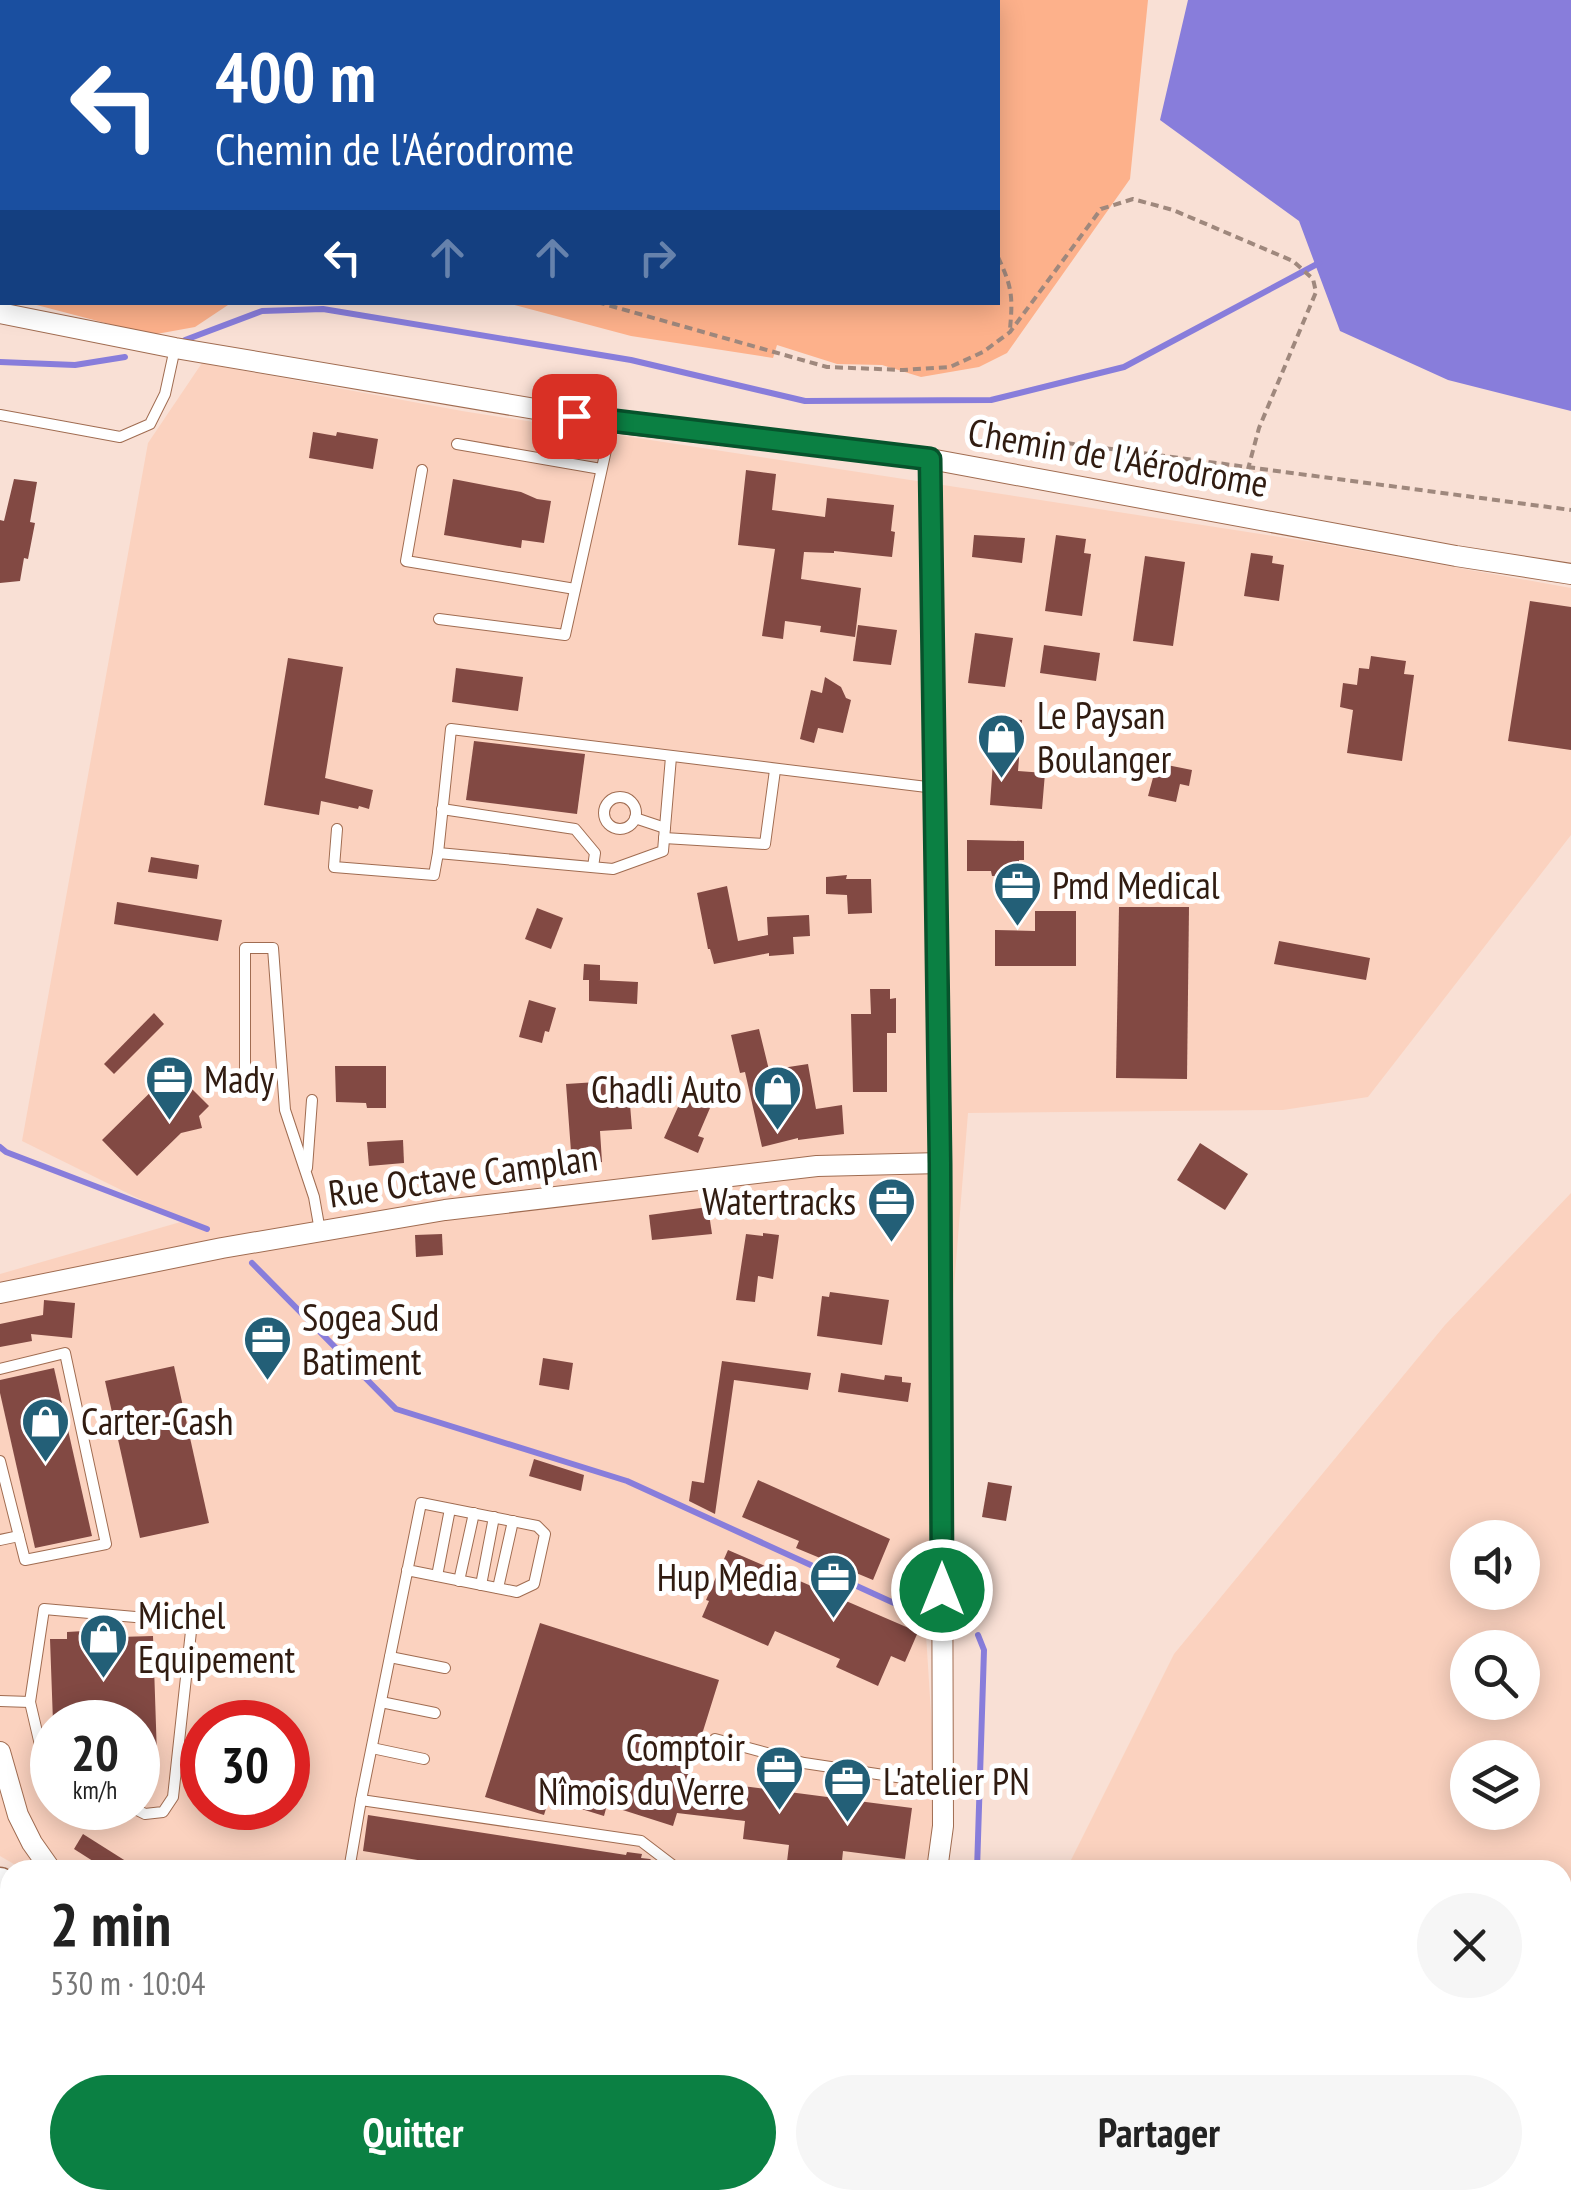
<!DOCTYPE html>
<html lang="fr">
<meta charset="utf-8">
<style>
body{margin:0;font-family:"PT Sans Narrow",sans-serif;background:#f6f6f6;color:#222;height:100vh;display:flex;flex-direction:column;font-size:38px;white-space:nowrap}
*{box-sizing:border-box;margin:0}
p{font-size:32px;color:#767676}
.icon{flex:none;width:55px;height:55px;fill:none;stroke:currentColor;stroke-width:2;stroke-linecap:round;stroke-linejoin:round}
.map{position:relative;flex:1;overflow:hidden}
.details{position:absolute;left:0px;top:1860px;width:1572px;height:350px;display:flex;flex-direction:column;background:#fff;border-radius:30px 30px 0 0;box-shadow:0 5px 25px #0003}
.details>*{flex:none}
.hud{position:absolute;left:0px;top:0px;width:1000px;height:305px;box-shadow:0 5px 25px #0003;background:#1a4fa0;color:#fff;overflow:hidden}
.buttons{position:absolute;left:1450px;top:1520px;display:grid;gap:20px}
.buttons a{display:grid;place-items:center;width:90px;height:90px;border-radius:50%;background:#fff;box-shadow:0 5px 25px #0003;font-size:50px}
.speed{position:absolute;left:30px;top:1700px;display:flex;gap:20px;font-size:50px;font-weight:700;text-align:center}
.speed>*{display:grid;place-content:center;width:130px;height:130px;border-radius:50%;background:#fff;box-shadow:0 5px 25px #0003;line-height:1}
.speed small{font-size:25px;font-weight:400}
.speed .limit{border:15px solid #d22;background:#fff;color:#111}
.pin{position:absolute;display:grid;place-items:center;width:85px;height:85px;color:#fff;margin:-42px;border-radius:20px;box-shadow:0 5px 15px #0006}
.me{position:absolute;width:110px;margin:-55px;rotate:0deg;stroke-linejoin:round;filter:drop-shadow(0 0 8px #0008)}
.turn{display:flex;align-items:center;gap:35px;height:210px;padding:0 50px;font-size:45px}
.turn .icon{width:130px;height:130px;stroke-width:2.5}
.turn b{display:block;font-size:70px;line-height:85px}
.lanes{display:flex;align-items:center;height:95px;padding:0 50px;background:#0003;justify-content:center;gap:50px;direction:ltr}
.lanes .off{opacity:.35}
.round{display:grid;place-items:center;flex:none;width:105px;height:105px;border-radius:52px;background:#f6f6f6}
.head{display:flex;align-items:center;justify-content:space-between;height:170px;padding:0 50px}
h1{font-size:60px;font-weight:600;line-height:75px}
.primary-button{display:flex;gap:20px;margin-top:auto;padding:20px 50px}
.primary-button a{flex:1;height:115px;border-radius:60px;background:#0b8043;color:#fff;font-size:40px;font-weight:600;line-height:115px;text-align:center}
.primary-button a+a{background:#f6f6f6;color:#222}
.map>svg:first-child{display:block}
.built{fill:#fbd2bf;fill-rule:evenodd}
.green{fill:#fdb18b}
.water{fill:#887ddb}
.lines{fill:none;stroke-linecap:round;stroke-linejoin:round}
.stream{stroke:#887ddb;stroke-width:6}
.building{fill:#824943}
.service-casing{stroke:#a06c51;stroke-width:12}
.minor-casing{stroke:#a06c51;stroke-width:22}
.primary-casing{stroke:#a06c51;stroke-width:35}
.path{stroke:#9f887d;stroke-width:4;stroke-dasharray:8 5;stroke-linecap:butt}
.service{stroke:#fff;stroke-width:10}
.minor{stroke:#fff;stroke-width:20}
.primary{stroke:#fff;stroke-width:32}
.rail{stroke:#957e73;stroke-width:6;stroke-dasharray:5 10;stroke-linecap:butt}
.route-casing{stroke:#07532c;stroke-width:25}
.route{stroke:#0b8043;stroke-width:18}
.labels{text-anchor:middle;stroke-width:10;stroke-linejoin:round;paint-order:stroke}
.street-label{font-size:38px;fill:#311c11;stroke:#fff}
.poi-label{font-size:38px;fill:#311c11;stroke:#fff;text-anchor:start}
</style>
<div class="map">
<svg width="1571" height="2210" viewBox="0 0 1571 2210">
<rect width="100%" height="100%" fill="#f9e0d5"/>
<!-- built -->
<g class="built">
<path d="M202 363 462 411 1313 542 1571 588V835L1368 1097 1283 1110 968 1113 926 1634 938 1825 927 1870H24L0 1856V1274L184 1221 22 1141 148 443ZM52 1722H138V1808H52ZM202 1722H288V1808H202Z"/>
<path d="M1571 1193V1979L1563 1990 1562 1870H1066L1174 1654 1445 1325ZM1468 1538H1522V1592H1468ZM1468 1648H1522V1702H1468ZM1468 1758H1522V1812H1468Z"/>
<polygon points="500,2200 840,2200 837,2210 509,2210"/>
<polygon points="907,2200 1397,2200 1389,2210 904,2210"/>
</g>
<!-- green -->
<g class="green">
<polygon points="0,0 1148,0 1130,179 1007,353 979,367 921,377 882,365 837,364 777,345 773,358 631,336 507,303 998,302 998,2 2,2 2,161 0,160"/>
<polygon points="29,303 231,303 195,327 151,335"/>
</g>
<!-- water -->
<polygon class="water" points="1188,0 1571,0 1571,411 1448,380 1340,331 1299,221 1160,120"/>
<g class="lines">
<!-- stream -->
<g class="stream">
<polyline points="185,340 262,311 323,309 631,360 805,401 991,400 1124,367 1319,263"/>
<polyline points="0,362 75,365 125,357"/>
<polyline points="0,1147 6,1152 207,1229"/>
<polyline points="252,1263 396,1409 627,1481 918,1614"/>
<polyline points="977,1870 984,1650 978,1635"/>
</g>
</g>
<!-- building -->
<g class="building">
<polygon points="313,432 336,436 337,432 378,439 373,469 309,458"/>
<polygon points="746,470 776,474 772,510 825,517 827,498 894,505 891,531 895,532 892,557 834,551 834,553 804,552 801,579 861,588 855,637 820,632 821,626 785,621 783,639 762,636 775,549 738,545"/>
<polygon points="14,479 37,482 30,522 35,523 28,559 24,558 20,581 0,583 0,520 4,521"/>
<polygon points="453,479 521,492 537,499 551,501 544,543 522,540 521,548 444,535"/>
<polygon points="974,535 1025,538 1022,563 972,557"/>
<polygon points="1056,535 1086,539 1084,553 1091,554 1082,616 1045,611"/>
<polygon points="1251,553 1273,556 1272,563 1284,565 1279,601 1244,596"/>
<polygon points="1145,556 1185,562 1173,646 1133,641"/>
<polygon points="1530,601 1571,607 1571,750 1508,741"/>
<polygon points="858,625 897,630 891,665 853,661"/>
<polygon points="975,633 1013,638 1005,687 968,683"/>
<polygon points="1044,645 1100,653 1096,681 1040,673"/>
<polygon points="1371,656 1406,661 1404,674 1414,675 1402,761 1347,753 1353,710 1340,707 1343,683 1357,685 1359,668 1369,669"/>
<polygon points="288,658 343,667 325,778 373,790 369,809 359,806 358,809 321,801 319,815 264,805"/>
<polygon points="456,668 523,677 518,711 452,702"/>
<polygon points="825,677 841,687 846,698 851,700 843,733 818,728 814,743 800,739 811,690 822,693"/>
<polygon points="996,718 1022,720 1018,771 1045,773 1042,809 990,805"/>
<polygon points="474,741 585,754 577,814 466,800"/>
<polygon points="1157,763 1192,770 1189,786 1180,784 1176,802 1148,796"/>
<polygon points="967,840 1024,841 1024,860 1019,860 1019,877 992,876 991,871 967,871"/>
<polygon points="151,857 199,865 197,879 148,872"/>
<polygon points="847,875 846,879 871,879 872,913 848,914 847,895 826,894 826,877"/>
<polygon points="727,886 738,941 768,935 767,917 809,915 810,936 793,937 794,954 769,956 769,953 714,964 710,949 708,949 697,893"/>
<polygon points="117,902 222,920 218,941 114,924"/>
<polygon points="1119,907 1189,907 1187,1079 1116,1078"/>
<polygon points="537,908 563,918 551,949 525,939"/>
<polygon points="1035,911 1076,911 1076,966 995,966 995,930 1035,931"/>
<polygon points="1279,941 1370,958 1366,980 1274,964"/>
<polygon points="584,964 600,965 600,980 598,980 638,982 637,1004 589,1001 589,980 583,980"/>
<polygon points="870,989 890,989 890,999 896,998 896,1033 887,1033 887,1092 853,1092 851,1014 871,1014"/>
<polygon points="529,1000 556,1008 549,1032 545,1031 542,1043 519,1037"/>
<polygon points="154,1013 164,1024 114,1074 104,1064"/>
<polygon points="759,1029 769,1070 808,1064 816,1109 842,1105 844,1134 798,1140 798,1138 762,1147 745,1072 740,1073 731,1035"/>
<polygon points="335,1066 386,1066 386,1108 367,1108 366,1103 336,1102"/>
<polygon points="173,1070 209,1106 199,1116 202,1128 181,1133 137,1176 102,1140"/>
<polygon points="628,1080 632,1129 600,1131 602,1162 572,1165 566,1084"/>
<polygon points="683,1096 710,1108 698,1136 704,1138 698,1153 664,1138"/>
<polygon points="403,1140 404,1163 369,1166 367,1142"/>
<polygon points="1200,1143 1248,1174 1225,1210 1177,1180"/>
<polygon points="883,1197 895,1197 903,1205 903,1217 889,1230 876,1216 875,1205"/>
<polygon points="708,1207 712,1234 652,1240 649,1215"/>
<polygon points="763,1233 779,1235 773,1279 758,1276 755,1302 736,1300 746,1234 763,1236"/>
<polygon points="442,1234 443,1255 416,1257 415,1235"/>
<polygon points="830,1292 889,1300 882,1345 817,1336 822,1296 829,1297"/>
<polygon points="44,1300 75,1303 72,1338 31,1334 32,1341 0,1347 0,1324 43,1315"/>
<polygon points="543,1358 573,1363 569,1390 539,1385"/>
<polygon points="722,1361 811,1373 808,1390 734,1380 715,1514 689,1501 692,1481 704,1483"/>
<polygon points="174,1366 209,1523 140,1538 105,1381"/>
<polygon points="54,1368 92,1536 35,1548 0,1393 0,1380"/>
<polygon points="841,1373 884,1380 885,1375 902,1377 902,1382 911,1383 908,1402 838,1392"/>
<polygon points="534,1459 584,1475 581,1491 529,1476"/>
<polygon points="758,1480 890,1539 873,1580 796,1548 799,1541 742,1517"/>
<polygon points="988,1482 1012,1486 1006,1521 982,1517"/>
<polygon points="728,1550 918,1632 905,1662 891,1656 878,1686 836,1667 840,1659 775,1631 768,1646 702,1617 709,1601 706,1600"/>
<polygon points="540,1623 719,1680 688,1779 912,1808 905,1859 843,1851 841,1870 786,1870 789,1845 743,1839 745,1821 677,1813 673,1826 607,1805 604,1816 549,1799 544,1815 485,1797"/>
<polygon points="84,1631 85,1638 153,1636 157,1756 138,1756 138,1722 53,1722 50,1639 67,1639 67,1632"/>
<polygon points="368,1815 626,1855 627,1852 642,1854 641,1858 650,1859 664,1870 478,1870 363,1851"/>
<polygon points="83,1834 140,1870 107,1870 74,1849"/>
</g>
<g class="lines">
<defs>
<g id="service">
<polyline points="0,415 120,437 150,424 165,394 175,348"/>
<polyline points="457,444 601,469"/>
<polyline points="422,470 406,561 575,589"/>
<polyline points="439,619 565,635 612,423"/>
<circle cx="620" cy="813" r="16"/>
<polyline points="442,809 575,829 595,853 593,867"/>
<polyline points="635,818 665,828"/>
<polyline points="337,829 334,867 434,875 438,853 613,869 663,851 671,757"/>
<polyline points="664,838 765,844 775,770"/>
<polyline points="438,853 451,729 935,788"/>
<polyline points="245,1076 245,948 273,948 285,1110 314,1197 320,1231"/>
<polyline points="307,1168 312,1100"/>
<polyline points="0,1369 65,1353 106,1544 25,1560 0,1461"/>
<polyline points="0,1540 19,1536"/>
<polyline points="437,1576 450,1509"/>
<polyline points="459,1581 474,1513"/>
<polyline points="481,1585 494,1517"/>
<polyline points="498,1588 513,1521"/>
<polyline points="390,1657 445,1668"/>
<polyline points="0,1701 30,1702"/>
<polyline points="381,1702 435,1713"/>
<polyline points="715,1739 804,1763 943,1784"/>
<polyline points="372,1748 424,1759"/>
<polyline points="52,1767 44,1762 30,1702 44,1609 192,1622 173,1797 163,1812 145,1814 133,1808"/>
<polyline points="361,1800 421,1503 537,1526 545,1534 534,1584 517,1592 407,1570"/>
<polyline points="350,1865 387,1870"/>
<polyline points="349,1870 361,1800 641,1841 679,1870"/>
<polyline points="520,2210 522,2200"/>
<polyline points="782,2210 785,2200"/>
<polyline points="1039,2210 1042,2200"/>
<polyline points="1095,2210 1097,2200"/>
</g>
<g id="minor">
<polyline points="0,313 175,348 612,422 930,459 1456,556 1571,574"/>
<polyline points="930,459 941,1163 943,1826 937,1870"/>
<polyline points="0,1293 222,1248 445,1210 817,1166 941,1163"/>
<polyline points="0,1752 18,1815 32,1843 51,1870"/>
<polyline points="0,1968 10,1965"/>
<polyline points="858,2210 861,2200"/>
</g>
<g id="primary">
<polyline points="0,1884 10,1890"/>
<polyline points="0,1940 10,1945"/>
<polyline points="446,2200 458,2210"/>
<polyline points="486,2200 497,2210"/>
</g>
</defs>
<!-- service casing -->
<use href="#service" class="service-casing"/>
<!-- minor casing -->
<use href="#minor" class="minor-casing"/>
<!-- primary casing -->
<use href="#primary" class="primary-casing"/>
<!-- path -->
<g class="path">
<polyline points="958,2 958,0"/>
<polyline points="0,176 2,177"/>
<path d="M998 257C1012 287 1013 296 1010 329"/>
<polyline points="597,302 827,367 903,370 950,367 983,352 1010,332 1101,209 1133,199 1173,210 1293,261 1313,279 1316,292 1259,428 1248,469"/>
<polyline points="1021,457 1029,446 1051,441 1571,510"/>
</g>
<!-- service -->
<use href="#service" class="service"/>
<!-- minor -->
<use href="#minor" class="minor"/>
<!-- primary -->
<use href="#primary" class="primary"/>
<!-- rail -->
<g class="rail">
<polyline points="1562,2024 1571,2014"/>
<polyline points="1562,2070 1571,2059"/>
<polyline points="1562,2097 1571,2086"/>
<polyline points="1387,2210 1398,2200"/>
<polyline points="1436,2210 1444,2200"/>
<polyline points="1477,2210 1486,2200"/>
</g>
</g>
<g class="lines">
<defs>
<polyline id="route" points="574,416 930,459 940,1163 942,1590"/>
</defs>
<!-- route casing -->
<use href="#route" class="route-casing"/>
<!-- route -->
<use href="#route" class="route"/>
</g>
<!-- icons -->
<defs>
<symbol id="shop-pin" viewBox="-11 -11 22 30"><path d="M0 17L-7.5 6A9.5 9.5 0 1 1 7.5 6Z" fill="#235f77" stroke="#fff"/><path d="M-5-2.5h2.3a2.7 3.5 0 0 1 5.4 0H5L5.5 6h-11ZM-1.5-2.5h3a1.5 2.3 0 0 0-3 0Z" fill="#fff"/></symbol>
<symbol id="office-pin" viewBox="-11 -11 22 30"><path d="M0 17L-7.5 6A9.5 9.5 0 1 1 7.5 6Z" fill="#235f77" stroke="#fff"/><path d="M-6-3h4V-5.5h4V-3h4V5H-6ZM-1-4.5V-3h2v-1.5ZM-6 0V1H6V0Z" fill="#fff"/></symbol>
</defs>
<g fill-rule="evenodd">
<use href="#shop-pin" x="974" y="710" width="55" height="75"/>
<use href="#office-pin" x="990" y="858" width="55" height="75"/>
<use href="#office-pin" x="142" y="1052" width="55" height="75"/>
<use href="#shop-pin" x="750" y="1062" width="55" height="75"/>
<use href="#office-pin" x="864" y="1174" width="55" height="75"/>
<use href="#office-pin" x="240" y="1312" width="55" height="75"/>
<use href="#shop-pin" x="18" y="1394" width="55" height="75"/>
<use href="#office-pin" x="806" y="1550" width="55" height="75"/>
<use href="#shop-pin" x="76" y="1610" width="55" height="75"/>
<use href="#office-pin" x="752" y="1742" width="55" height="75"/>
<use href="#office-pin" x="820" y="1754" width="55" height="75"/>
</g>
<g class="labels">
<!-- street labels -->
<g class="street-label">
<text transform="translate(1118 458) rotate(10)" y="13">Chemin de l'Aérodrome</text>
<text transform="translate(463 1176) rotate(-8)" y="13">Rue Octave Camplan</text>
</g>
<!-- poi labels -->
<g class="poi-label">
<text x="1037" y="729">Le Paysan<tspan x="1037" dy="44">Boulanger</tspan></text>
<text x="1052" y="899">Pmd Medical</text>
<text x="204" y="1093">Mady</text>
<text x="742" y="1103" text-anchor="end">Chadli Auto</text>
<text x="856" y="1215" text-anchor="end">Watertracks</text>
<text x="302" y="1331">Sogea Sud<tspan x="302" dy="44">Batiment</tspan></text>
<text x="81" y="1435">Carter-Cash</text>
<text x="798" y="1591" text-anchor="end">Hup Media</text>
<text x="138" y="1629">Michel<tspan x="138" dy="44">Equipement</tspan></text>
<text x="745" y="1761" text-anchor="end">Comptoir<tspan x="745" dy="44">Nîmois du Verre</tspan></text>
<text x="883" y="1795">L'atelier PN</text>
</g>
</g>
</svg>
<div class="buttons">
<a><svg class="icon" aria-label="sound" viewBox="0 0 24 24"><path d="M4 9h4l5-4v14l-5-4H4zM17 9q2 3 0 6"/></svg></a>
<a><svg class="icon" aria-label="search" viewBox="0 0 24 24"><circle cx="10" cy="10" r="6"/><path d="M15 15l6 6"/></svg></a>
<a><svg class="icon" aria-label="layers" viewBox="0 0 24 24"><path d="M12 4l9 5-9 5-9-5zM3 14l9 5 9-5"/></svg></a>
</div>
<div class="speed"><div>20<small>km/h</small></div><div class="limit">30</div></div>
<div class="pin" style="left:574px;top:416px;background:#d93025"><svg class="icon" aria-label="arrive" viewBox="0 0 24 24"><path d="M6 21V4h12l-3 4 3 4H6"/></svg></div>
<svg class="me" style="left:942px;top:1590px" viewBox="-20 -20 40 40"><circle r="17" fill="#0b8043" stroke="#fff" stroke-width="3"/><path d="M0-11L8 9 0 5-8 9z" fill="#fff"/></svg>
<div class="hud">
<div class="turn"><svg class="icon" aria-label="left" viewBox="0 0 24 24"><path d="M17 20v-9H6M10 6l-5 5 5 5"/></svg><div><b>400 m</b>Chemin de l'Aérodrome</div></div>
<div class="lanes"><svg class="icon" aria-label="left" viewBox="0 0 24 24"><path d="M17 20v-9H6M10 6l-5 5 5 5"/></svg><svg class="icon off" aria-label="ahead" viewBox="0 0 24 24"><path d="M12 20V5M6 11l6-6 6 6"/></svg><svg class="icon off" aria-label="ahead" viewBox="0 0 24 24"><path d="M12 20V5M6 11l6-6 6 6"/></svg><svg class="icon off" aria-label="right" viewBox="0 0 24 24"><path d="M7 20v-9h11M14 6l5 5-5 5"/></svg></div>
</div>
<section class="details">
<div class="head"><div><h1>2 min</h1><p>530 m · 10:04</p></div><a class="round"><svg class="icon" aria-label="close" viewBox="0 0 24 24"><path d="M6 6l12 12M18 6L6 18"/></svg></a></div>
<div class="primary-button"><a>Quitter</a><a>Partager</a></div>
</section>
</div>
